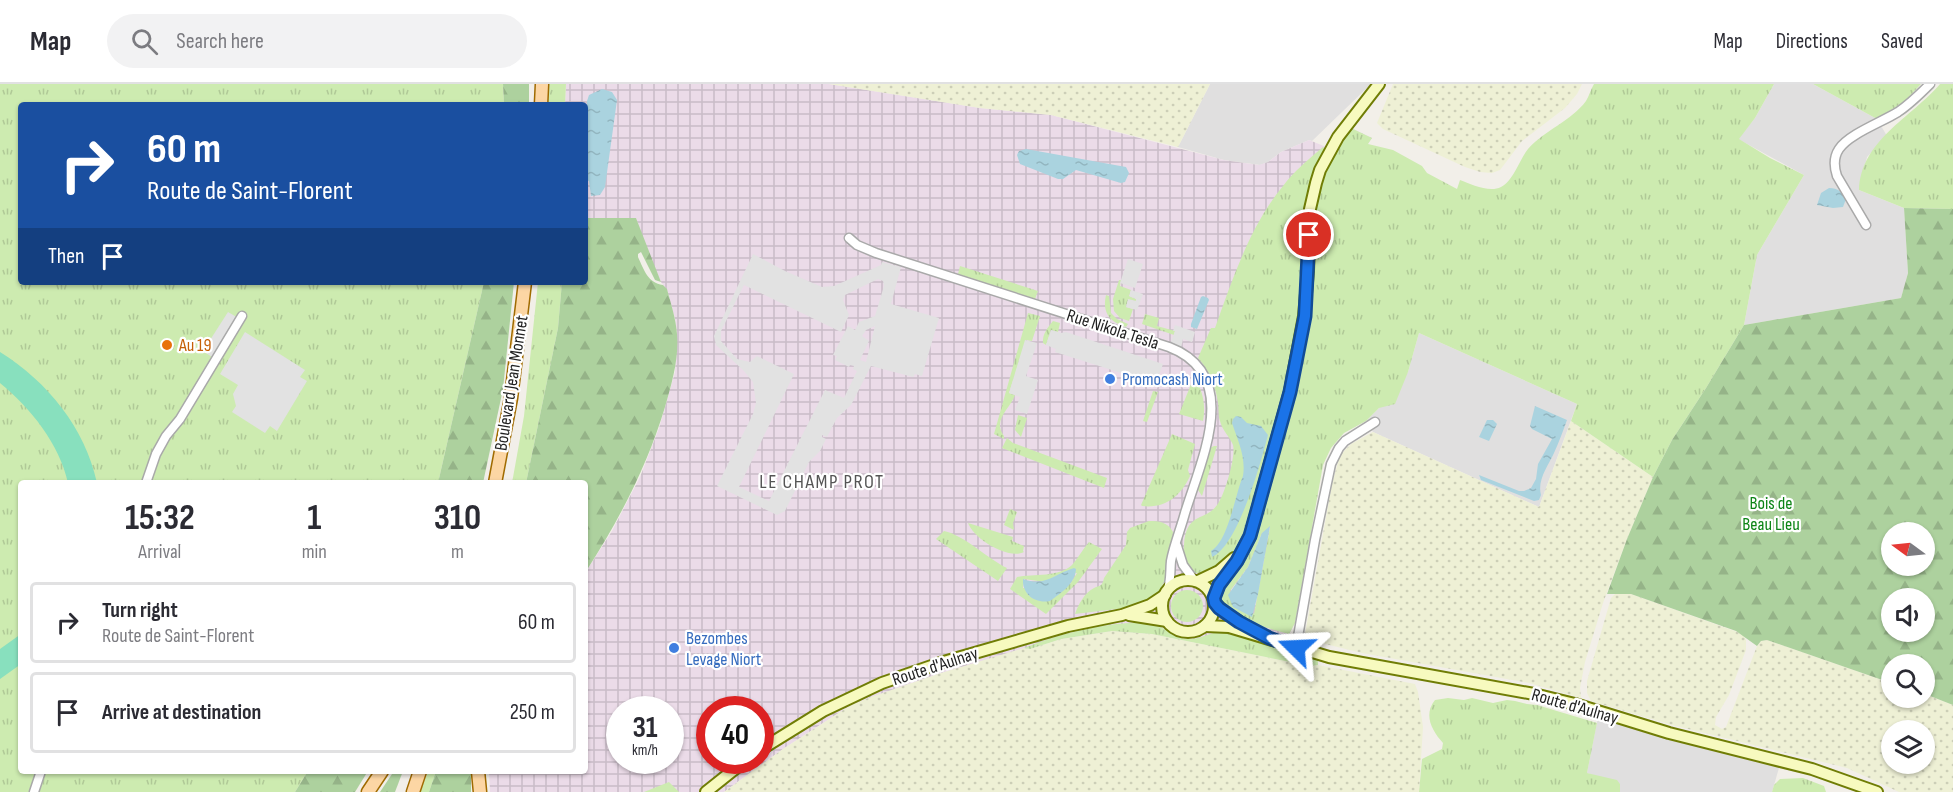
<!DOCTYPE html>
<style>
body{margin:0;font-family:"Sofia Sans Condensed",sans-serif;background:#f2f2f3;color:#2b2b33;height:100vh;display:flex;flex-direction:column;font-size:22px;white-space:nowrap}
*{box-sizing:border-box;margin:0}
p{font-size:20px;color:#7c7c81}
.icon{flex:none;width:33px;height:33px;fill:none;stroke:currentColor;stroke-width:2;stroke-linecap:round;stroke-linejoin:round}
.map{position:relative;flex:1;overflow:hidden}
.side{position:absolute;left:18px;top:396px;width:570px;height:294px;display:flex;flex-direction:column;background:#fff;border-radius:6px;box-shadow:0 2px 4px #0004}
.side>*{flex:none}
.banner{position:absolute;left:18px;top:18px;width:570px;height:183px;border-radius:6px;box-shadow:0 2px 4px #0004;background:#1a4fa0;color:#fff;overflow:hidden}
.needle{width:39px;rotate:285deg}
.fabs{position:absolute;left:1881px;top:438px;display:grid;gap:12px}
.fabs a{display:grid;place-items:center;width:54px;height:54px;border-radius:50%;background:#fff;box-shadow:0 2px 4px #0004;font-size:30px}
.speed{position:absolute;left:606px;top:612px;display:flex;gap:12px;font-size:30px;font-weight:700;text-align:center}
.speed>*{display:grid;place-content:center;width:78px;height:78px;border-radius:50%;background:#fff;box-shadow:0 2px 4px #0004;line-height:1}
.speed small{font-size:15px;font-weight:400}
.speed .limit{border:9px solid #d22;background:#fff;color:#111}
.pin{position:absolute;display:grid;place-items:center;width:51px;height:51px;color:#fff;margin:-26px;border:3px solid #fff;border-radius:50%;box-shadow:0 2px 6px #0007}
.me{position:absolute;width:66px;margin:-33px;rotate:291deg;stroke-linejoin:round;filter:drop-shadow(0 0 4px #0008)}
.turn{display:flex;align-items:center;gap:21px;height:126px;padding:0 30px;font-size:27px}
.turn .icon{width:78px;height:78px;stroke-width:2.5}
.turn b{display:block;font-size:42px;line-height:51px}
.then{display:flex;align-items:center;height:57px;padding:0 30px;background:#0003;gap:12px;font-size:22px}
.eta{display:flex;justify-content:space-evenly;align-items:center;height:102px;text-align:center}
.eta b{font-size:36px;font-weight:700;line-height:42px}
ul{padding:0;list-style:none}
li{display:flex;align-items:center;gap:18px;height:81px;margin:0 12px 9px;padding:0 18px;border:3px solid #e1e1e2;border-radius:6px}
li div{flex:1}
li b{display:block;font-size:22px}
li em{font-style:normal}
header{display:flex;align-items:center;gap:36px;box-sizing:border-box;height:84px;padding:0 30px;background:#fff;border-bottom:2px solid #e1e1e2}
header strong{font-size:28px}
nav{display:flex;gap:33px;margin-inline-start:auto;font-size:21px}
.search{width:420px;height:54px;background:#f2f2f3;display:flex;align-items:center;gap:15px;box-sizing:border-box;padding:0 21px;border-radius:33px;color:#7c7c81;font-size:22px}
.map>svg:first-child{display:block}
.residential{fill:#e0dfdf}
.industrial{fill:url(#industrial-grid);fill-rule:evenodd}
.farmland{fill:url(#farmland-dots);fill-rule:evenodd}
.grass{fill:url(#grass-tufts);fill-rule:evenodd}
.forest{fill:url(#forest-firs);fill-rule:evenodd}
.pitch{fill:#88e0be}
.parking{fill:#e2e2e2;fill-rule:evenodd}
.water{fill:url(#water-ripples)}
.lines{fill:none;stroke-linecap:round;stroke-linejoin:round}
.street-casing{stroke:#a9a9a9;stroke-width:11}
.secondary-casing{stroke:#707d05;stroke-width:14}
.primary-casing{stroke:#a06b00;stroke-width:15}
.street{stroke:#fff;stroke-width:8}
.secondary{stroke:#f7fabf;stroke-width:10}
.primary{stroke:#fcd6a4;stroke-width:12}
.route-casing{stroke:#114b97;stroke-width:15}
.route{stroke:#1a73e8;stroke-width:10}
.food-dot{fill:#e8710a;stroke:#fff;stroke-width:2}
.shop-dot{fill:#3f7fe0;stroke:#fff;stroke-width:2}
.labels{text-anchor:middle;stroke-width:4.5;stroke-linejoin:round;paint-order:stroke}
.street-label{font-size:18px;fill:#222;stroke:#fff}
.food-label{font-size:18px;fill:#c56008;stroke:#fff;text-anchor:start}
.shop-label{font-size:18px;fill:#366cbe;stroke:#fff;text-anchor:start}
.park-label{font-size:18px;fill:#0c8416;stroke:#fff}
.neighbourhood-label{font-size:20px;letter-spacing:1.5px;fill:#555;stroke:#fff}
</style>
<header>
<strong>Map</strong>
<div class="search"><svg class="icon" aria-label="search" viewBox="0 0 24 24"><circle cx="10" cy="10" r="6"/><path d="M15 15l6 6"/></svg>Search here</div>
<nav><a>Map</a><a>Directions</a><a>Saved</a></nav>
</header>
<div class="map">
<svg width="1953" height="708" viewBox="0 0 1953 708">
<defs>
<pattern id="industrial-grid" width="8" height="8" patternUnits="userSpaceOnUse" patternTransform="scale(1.5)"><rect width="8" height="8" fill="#ebdbe8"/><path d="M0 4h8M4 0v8" fill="none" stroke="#c9bcc7"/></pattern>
<pattern id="farmland-dots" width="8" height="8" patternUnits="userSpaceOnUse" patternTransform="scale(1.5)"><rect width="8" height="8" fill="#eef0d5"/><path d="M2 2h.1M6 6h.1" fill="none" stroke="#ccceb7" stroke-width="1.8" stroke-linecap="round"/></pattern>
<pattern id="grass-tufts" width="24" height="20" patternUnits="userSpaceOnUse" patternTransform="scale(1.5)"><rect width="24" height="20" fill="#cdebb0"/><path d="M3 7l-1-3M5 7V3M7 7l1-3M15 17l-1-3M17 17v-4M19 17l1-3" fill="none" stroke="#b0c997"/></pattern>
<pattern id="forest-firs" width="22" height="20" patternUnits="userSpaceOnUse" patternTransform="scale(1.5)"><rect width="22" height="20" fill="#add19e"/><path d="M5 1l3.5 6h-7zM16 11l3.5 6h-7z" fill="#95b388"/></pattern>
<pattern id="water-ripples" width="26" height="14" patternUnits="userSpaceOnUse" patternTransform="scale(1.5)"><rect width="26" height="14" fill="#aad3df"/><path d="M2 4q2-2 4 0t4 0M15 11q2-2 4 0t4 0" fill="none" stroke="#92b5bf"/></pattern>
</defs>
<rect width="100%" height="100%" fill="#f2efe9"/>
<!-- residential -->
<g class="residential">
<polygon points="1210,0 1371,0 1312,57 1309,56 1281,68 1268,78 1260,81 1224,76 1178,63"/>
<polygon points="1774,0 1813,0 1877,35 1887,52 1867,73 1859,106 1904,124 1908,189 1901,214 1744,241 1757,171 1804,91 1738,55 1755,34"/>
<polygon points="1419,249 1577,320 1539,423 1373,348 1366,337 1379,324 1408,288"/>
<polygon points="1599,628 1781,677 1772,708 1620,708 1620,700 1587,689"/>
</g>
<!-- industrial -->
<path class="industrial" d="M566 0H829L980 24 1051 31 1224 76 1259 81 1268 78 1281 68 1309 56 1336 67 1351 44 1372 54 1363 66 1295 539 1289 550 1282 575 1152 550 1112 547 1061 555 938 590 851 621 783 665 724 708H490L489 687H585V489L612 447 640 393 659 344 675 288 677 250 675 235 667 206 661 198 646 164 636 134H585V21H565ZM620 626H670V676H620ZM710 626H760V676H710Z"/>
<!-- farmland -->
<g class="farmland">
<polygon points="829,0 1210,0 1178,63 1051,31 980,24"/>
<polygon points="1393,0 1582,0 1577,10 1565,24 1522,57 1500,86 1492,89 1480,88 1465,83 1383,45 1377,39"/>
<polygon points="1571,337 1653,393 1627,455 1603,519 1585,578 1580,604 1581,614 1529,599 1362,569 1309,556 1305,550 1332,400 1340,371 1351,360 1373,348 1539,423"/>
<path d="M1615 510H1631L1743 550 1746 556V566L1729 611 1716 633 1715 641 1722 645 1726 643 1757 562 1761 557 1767 556 1891 599 1892 614H1924L1925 610 1953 621V708H1899L1847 684 1672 641 1591 617 1587 609V597L1611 514ZM1892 646H1924V680H1892Z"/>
<polygon points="1112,547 1152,550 1310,582 1318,581 1415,600 1418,608 1423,643 1419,708 724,708 783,665 851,621 871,613 938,590 1024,564 1030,565 1061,555"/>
</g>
<!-- grass -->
<g class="grass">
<polygon points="0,0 503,0 504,21 21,21 21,198 484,198 438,399 21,399 21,687 308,687 295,708 0,708"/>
<polygon points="548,0 566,0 565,21 547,21"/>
<path d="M1594 0H1774L1755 34 1739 55 1770 74 1804 91 1757 171 1744 241 1706 304 1672 356 1653 393 1571 337 1577 320 1419 249 1408 288 1395 320 1379 324 1366 337 1344 349 1331 364 1323 381 1295 539 1289 550C1265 543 1239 538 1222 519L1221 507 1238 487 1248 471 1254 454C1272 390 1293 325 1305 259 1314 204 1305 145 1324 92 1329 75 1341 59 1351 44L1372 54 1368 60 1393 66 1422 82 1427 89 1457 105 1460 96C1471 100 1489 109 1501 103 1514 96 1519 76 1528 65 1545 46 1571 37 1586 17 1589 12 1591 5 1594 0ZM1270 443 1254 530 1230 507 1248 483 1262 449Z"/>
<polygon points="1813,0 1921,0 1905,17 1877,35"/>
<path d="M1940 0H1953V125L1904 124 1859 106C1861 56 1911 34 1940 0Z"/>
<path d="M1323 63 1325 65 1312 94 1301 218 1290 288 1247 446C1244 451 1242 457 1239 462 1232 473 1204 499 1191 486 1185 479 1183 470 1184 461 1186 426 1207 439 1219 418 1225 408 1236 373 1233 361 1230 353 1222 346 1220 337 1218 332 1219 325 1218 319 1216 303 1209 286 1198 274L1211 244H1215C1232 196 1250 142 1283 102 1294 87 1309 75 1323 63Z"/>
<polygon points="960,182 1038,207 1035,215 958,190"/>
<polygon points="1119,196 1121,196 1120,202 1131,206 1129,212 1136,215 1136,217 1128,216 1126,223 1133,225 1129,237 1120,234 1114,227 1113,215"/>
<polygon points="538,198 562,198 558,244 526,399 512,399 524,332"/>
<path d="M1106 211 1109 212 1111 229 1117 235 1128 240 1126 243C1110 238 1102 229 1106 211Z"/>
<path d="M1028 229 1040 232 1032 257 1026 256 1009 309 1015 311C1010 325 992 336 1004 352V355L994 350Z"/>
<polygon points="1145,230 1159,234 1157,242 1175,247 1174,251 1142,240"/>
<path d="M1053 237 1060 239 1058 248 1051 246 1046 261 1043 259C1042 250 1048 243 1053 237Z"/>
<path d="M1194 293C1203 306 1206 322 1203 337L1179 330Z"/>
<polygon points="1153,307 1158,308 1147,338 1143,337"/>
<polygon points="1018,331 1027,334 1021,353 1015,346"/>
<path d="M1172 350 1195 360 1188 386 1190 392C1181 412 1165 425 1142 422L1141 421Z"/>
<polygon points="1007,354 1013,359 1107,394 1104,404 1002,364"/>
<polygon points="1214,362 1217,362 1202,412 1198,406 1210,364"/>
<polygon points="1010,425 1017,428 1013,439 1014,446 1004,441"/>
<path d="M1149 437C1159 437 1168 438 1173 448L1166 494 1160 506 1151 515 1125 524 1075 530C1078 521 1085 508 1094 504 1100 501 1102 503 1104 494L1126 461 1127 448 1130 444Z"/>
<path d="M968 439 1013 453 1012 457 1024 462 1023 467 1024 468C1008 476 974 455 968 439Z"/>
<path d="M944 447C964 451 988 475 1007 484L998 497 936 455Z"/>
<path d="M1089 458 1102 465 1078 498 1046 530 1010 505 1017 493C1033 490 1060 493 1072 481 1078 474 1083 465 1089 458ZM1077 489 1070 500 1023 504 1024 495 1045 498 1056 492Z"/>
<circle cx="1187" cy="522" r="16"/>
<path d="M1128 539C1137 539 1148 538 1157 541 1169 546 1170 553 1187 555 1201 556 1210 547 1224 548L1318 576V581L1310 582 1152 550 1112 547 1061 555 1030 565 1024 564C1060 550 1090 542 1128 539Z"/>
<path d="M1448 614 1464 616 1472 614 1493 619 1507 616 1515 617 1527 620 1537 621 1597 639 1587 689 1617 696 1620 700V708H1419L1422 675 1442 665 1443 659C1432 647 1423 631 1435 616Z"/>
<polygon points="428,687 436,687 429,708 420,708"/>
<polygon points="1803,694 1824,702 1826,708 1772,708 1774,701 1780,695"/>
<polygon points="669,698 679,708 644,708"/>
</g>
<!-- forest -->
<g class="forest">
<polygon points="503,0 529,0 529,21 504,21"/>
<path d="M1904 124 1953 125V621L1925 610 1924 580H1892L1891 599 1767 556 1761 557 1757 562 1736 547 1631 510H1607L1627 455 1653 393 1672 356 1706 304 1744 241 1901 214 1908 189ZM1924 448V482H1892V448ZM1924 514V548H1892V514Z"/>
<path d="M585 134H636L661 198 655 196 641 168 638 170V173C644 186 648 199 663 201L667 205C671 220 676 235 677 250 679 275 672 299 665 323 647 383 619 436 585 489V399H526L558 244 562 198H585Z"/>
<polygon points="484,198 514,198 503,305 483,399 438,399"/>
<polygon points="308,687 368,687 355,708 295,708"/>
<polygon points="394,687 403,687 395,708 380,708"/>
<polygon points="436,687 471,687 471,708 429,708"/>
</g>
<!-- pitch -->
<g class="pitch">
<path d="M0 268C48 298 85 344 97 399H68C60 361 30 323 0 299Z"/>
<polygon points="21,550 21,580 0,595 0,565"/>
</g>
<!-- parking -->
<g class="parking">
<path d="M753 170 785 187 822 203 834 202 881 181 882 178 901 183 891 220 939 234 922 292 915 290 913 293 871 282 851 321 837 334 827 353 822 351V353L826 355 820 367 809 378 785 427 777 431 717 402 753 330 756 319 753 298 744 287 716 261 714 252ZM878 195 883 197 884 202 875 232 859 238 855 246 848 242 833 271 837 272 835 276 849 283 850 281 854 282 853 285 857 287 844 314 825 306 769 417 739 403 794 290 757 272 750 278 737 275 721 257V247L744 201 841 248 849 231 843 216 845 211ZM875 242 866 278 860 276 869 257 862 252 866 246Z"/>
<polygon points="1128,175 1143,180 1135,204 1120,199"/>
<polygon points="1131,206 1143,210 1137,226 1126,223 1128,215 1136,217 1136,215 1129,212"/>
<polygon points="228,228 240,235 215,275 203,267"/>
<polygon points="1175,241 1195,248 1192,258 1183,255 1180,268 1169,263 1175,247 1173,247"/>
<polygon points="1051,246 1061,249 1066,248 1163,280 1156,300 1055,268 1056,265 1046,261"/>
<polygon points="245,248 305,286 300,293 307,297 277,347 270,342 265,349 232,328 236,322 233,310 238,301 220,290"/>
<polygon points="1025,256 1037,259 1026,292 1038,296 1027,330 1015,326 1020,313 1009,309"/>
</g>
<!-- water -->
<g class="water">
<polygon points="602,5 612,8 617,16 605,103 600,111 591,112 589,97 586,96 587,17 589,11"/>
<polygon points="1026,65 1126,83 1129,89 1125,98 1121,99 1076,86 1063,95 1058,95 1020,80 1017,71 1019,67"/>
<path d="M1829 104C1838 104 1843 108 1846 115L1843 123 1833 124 1817 121 1821 109Z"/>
<polygon points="1203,212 1208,214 1209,216 1197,245 1191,243 1191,240 1201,213"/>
<path d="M1535 322 1567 336C1563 347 1559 358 1554 369 1548 382 1537 396 1541 411L1539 416 1534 417 1481 396 1479 391 1519 407H1524L1531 404 1536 395 1538 380 1552 355 1532 345 1530 342Z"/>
<path d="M1236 332 1241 333 1247 339 1261 342 1268 351C1261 378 1238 462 1212 473L1211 467C1228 458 1235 411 1243 392 1246 373 1238 357 1232 339L1233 335Z"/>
<polygon points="1487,336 1493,336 1497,340 1489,357 1479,353"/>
<polygon points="1270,442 1258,510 1252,533 1233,523 1228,511 1248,483 1262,449"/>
<path d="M1074 484 1076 485C1075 500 1061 509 1050 517 1035 520 1022 510 1023 495 1046 503 1054 490 1074 484Z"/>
</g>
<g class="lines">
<defs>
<g id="street">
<path d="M1866 141 1837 92C1834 83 1833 74 1839 65 1849 50 1882 38 1898 28 1910 20 1920 10 1930 0"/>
<path d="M849 154 857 161 876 169 1169 263C1243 291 1201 376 1185 429 1181 444 1174 461 1171 477 1170 487 1171 495 1168 505"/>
<polyline points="146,399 156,370 166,352 180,335 242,232"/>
<polyline points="1177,462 1183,481 1194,496"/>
<polyline points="1296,564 1315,456 1331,380 1339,364 1345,357 1375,338"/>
<polyline points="34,708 41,687"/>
</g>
<g id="secondary">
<circle cx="1188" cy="522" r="26"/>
<polyline points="1198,497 1219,487 1234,474"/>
<polyline points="1214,514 1219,501 1237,477 1250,452 1290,307 1304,232 1308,187 1310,125 1316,99 1320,86 1338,53 1379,0"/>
<polyline points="1215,519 1225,529 1250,544"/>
<polyline points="1129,531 1167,537"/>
<polyline points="1205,542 1229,543 1329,573 1534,610 1575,620 1669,649 1812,685 1877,708"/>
<polyline points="760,666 823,627 882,599 940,579 1068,542 1122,531 1150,521 1165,511"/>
<polyline points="706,708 746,676"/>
</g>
<g id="primary">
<polyline points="541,21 542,0"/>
<polyline points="495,399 511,314 525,198"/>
<polyline points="478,687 480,708"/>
<polyline points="368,708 382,687"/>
<polyline points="413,708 420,687"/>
</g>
</defs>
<!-- street casing -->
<use href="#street" class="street-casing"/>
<!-- secondary casing -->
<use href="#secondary" class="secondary-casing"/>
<!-- primary casing -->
<use href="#primary" class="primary-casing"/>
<!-- street -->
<use href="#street" class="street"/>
<!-- secondary -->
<use href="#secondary" class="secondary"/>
<!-- primary -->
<use href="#primary" class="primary"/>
</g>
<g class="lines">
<defs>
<polyline id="route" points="1296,564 1269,554 1239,538 1219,524 1215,519 1214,514 1219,501 1237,477 1250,452 1290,308 1305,232 1309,151"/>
</defs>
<!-- route casing -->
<use href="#route" class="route-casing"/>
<!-- route -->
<use href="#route" class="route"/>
</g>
<!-- markers -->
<circle class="food-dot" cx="167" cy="261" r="6"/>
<g class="shop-dot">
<circle cx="1110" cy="295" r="6"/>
<circle cx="674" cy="564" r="6"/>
</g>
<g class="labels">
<!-- street labels -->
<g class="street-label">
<text transform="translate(1113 245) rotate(18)" y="6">Rue Nikola Tesla</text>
<text transform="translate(511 299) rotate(-81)" y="6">Boulevard Jean Monnet</text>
<text transform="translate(935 582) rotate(-18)" y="6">Route d'Aulnay</text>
<text transform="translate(1575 622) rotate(16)" y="6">Route d'Aulnay</text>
</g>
<!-- food labels -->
<g class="food-label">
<text x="179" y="267">Au 19</text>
</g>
<!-- shop labels -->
<g class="shop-label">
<text x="1122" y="301">Promocash Niort</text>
<text x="686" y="560">Bezombes<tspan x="686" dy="21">Levage Niort</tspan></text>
</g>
<!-- park labels -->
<g class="park-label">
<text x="1771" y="425">Bois de<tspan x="1771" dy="21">Beau Lieu</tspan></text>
</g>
<!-- neighbourhood labels -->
<g class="neighbourhood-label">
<text x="822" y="404">LE CHAMP PROT</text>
</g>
</g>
</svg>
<div class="fabs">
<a><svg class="needle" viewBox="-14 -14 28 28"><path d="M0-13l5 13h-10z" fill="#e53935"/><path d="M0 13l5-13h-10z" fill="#7c7c81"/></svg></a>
<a><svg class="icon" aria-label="sound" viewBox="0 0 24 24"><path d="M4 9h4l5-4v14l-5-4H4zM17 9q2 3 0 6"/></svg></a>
<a><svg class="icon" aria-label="search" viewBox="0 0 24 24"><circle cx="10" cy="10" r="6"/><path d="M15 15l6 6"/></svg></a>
<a><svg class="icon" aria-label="layers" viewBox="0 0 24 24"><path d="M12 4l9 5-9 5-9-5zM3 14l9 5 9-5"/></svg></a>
</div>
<div class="speed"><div>31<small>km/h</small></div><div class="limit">40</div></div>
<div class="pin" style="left:1309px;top:151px;background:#d93025"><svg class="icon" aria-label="arrive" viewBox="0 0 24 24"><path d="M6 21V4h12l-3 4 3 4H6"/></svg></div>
<svg class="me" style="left:1296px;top:564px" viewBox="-20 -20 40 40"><path d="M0-17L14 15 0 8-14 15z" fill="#1a73e8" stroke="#fff" stroke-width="4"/></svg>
<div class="banner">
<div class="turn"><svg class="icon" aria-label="right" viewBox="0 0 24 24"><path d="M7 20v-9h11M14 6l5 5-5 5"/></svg><div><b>60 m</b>Route de Saint-Florent</div></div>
<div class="then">Then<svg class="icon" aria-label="arrive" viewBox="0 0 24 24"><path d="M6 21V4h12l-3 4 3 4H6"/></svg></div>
</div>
<section class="side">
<div class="eta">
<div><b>15:32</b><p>Arrival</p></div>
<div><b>1</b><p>min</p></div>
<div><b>310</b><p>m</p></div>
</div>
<ul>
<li><svg class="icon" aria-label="right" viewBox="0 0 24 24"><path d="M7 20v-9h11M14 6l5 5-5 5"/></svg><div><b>Turn right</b><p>Route de Saint-Florent</p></div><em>60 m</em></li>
<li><svg class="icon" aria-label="arrive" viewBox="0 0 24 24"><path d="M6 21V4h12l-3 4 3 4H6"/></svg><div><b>Arrive at destination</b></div><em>250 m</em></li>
</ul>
</section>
</div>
